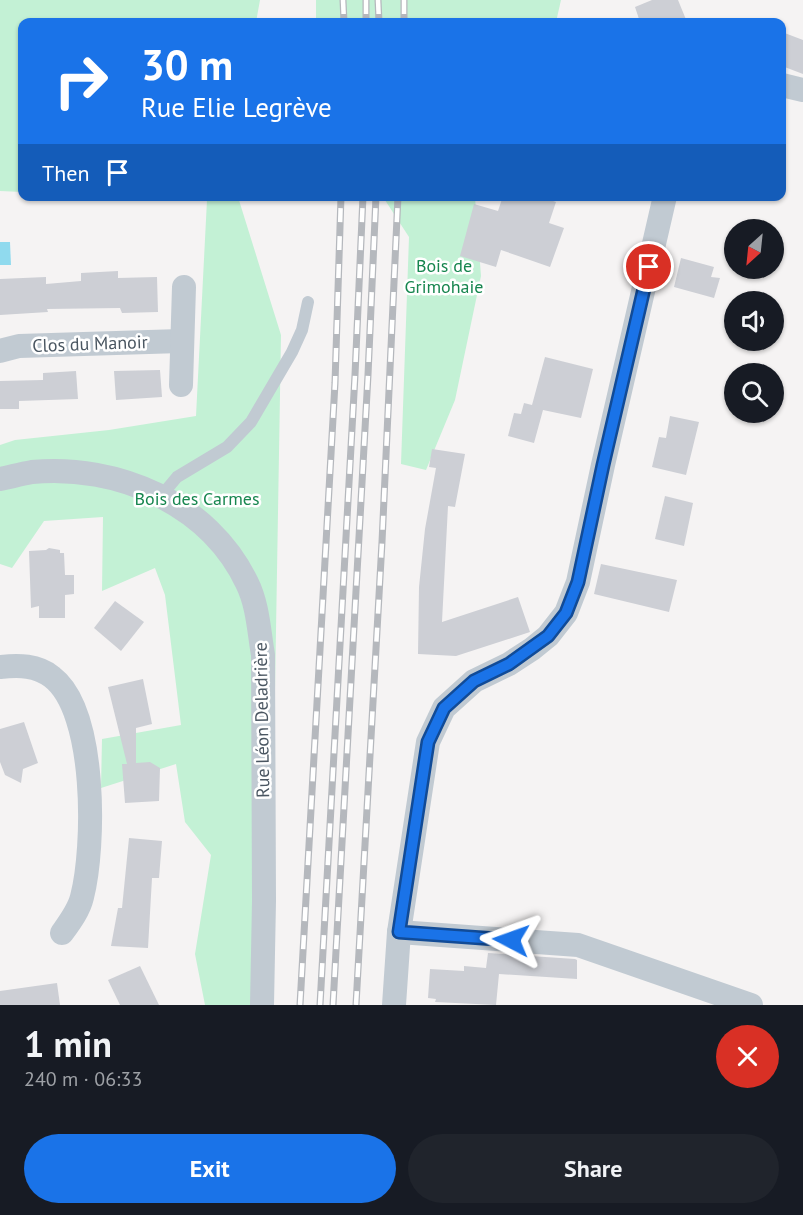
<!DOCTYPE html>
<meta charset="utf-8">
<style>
body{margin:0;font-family:"PT Sans",sans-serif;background:#20242c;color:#f1f3f6;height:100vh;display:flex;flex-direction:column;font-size:22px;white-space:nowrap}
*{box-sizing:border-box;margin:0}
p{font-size:20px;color:#9ea1a6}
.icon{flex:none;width:33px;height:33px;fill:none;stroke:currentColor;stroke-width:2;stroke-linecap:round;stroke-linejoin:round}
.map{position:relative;height:1005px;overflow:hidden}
.details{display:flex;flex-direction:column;background:#171b24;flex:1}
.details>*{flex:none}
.guide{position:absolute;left:18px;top:18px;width:768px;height:183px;border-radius:12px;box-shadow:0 2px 4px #0004;background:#1a73e8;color:#fff;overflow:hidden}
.needle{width:39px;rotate:207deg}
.fabs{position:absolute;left:724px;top:219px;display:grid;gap:12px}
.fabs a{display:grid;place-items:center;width:60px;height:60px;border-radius:50%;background:#171b24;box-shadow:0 2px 4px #0004;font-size:30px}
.pin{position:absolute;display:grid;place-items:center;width:51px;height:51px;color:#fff;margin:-26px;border:3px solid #fff;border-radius:50%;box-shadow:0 2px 6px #0007}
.me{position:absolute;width:66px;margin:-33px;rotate:274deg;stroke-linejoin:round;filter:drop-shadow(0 0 4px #0008)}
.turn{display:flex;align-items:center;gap:21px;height:126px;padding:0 24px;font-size:27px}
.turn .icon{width:78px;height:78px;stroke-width:2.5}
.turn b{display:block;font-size:42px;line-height:51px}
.then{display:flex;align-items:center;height:57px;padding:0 24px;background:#0003;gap:12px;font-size:22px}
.round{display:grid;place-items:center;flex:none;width:63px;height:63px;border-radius:32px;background:#20242c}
.overview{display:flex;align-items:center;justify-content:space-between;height:102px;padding:0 24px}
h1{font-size:36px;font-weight:600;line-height:45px}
.action{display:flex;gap:12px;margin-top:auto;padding:12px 24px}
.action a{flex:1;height:69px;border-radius:36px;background:#1a73e8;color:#fff;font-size:24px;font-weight:600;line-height:69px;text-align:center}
.action a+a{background:#20242c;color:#f1f3f6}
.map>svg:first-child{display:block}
.green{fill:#c3f1d5}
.water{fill:#90daee}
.building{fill:#cdcfd5}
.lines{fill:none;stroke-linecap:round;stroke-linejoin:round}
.service{stroke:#c1cad2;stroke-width:12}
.minor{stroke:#c1cad2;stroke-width:24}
.rail-casing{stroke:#b5b8bd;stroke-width:7}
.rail{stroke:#fff;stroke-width:4.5;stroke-dasharray:14;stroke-linecap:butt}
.route-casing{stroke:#114b97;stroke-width:15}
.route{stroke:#1a73e8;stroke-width:10}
.labels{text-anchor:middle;stroke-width:5;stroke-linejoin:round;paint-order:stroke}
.park-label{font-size:18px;fill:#17864f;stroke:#fff}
.street-label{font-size:18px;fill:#4a5661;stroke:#fff}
</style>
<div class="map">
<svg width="803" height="1005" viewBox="0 0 803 1005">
<rect width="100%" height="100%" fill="#f5f3f3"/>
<!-- green -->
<g class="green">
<polygon points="0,0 260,0 256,22 22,22 22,192 0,191"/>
<polygon points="316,0 561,0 556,22 316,22"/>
<polygon points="141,197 238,197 281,335 274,749 267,1005 205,1005 195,954 211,855 185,822 176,764 101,788 102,739 181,725 165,595 155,568 102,591 103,517 44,521 12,568 0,564 0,445 15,440 109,430 196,416 207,200"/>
<polygon points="383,197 475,197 481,276 455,400 426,470 401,464 409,237"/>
</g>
<!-- water -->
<polygon class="water" points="0,242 10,242 11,265 0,265"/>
<!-- building -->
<g class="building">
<polygon points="652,0 678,0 687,22 640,22 635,7"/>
<polygon points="782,32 803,40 803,74 782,66"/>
<polygon points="503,196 539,196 556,202 549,223 564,228 550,267 501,250 496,267 460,256 474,204 498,211"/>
<polygon points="681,258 714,267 711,277 720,278 714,298 674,287"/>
<polygon points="118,271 118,278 157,277 158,312 122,313 120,308 47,309 48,312 0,315 0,279 46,277 46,284 81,281 81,273"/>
<polygon points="545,357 593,369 581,418 543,410 534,443 508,436 514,413 521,414 524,403 532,405"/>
<polygon points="160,370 162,397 116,400 114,371"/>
<polygon points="76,371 78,399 19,401 19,409 0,409 0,381 43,380 43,373"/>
<polygon points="670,416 699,422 686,475 652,467 659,437 666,438"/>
<polygon points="432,449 465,454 455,507 448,506 442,622 518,597 530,632 456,656 418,654 419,587 425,529 436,468 429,467"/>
<polygon points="665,496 693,503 684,546 655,539"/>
<polygon points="49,548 60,550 60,553 64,553 65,575 74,575 74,594 65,595 65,618 39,618 39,606 31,608 29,551 46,550"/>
<polygon points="601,564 677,580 669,612 594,594"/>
<polygon points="115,601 144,622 121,651 94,628"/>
<polygon points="143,679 152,724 136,728 136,763 150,762 160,768 159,801 125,803 122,764 127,764 108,687"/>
<polygon points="24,722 38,763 23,769 21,783 5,775 0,762 0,729"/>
<polygon points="129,838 162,841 159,878 152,878 148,948 111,946 118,908 122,908"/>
<polygon points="488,953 575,959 577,960 577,979 499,974 496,1005 435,1002 436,999 428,998 430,969 464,971 464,966 486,968"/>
<polygon points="140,966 159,1005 120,1005 108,980"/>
<polygon points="57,983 60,1005 0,1005 0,991"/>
</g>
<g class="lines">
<!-- service -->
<polyline class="service" points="162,495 177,477 227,447 251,422 292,352 302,330 308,302"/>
<!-- minor -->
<g class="minor">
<polyline points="782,85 803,90"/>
<polyline points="0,351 19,346 181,341"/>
<polyline points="181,385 184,287"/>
<path d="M0 479C10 477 21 474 32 472 117 464 209 503 247 583 258 605 259 632 263 655L264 901 262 1005"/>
<path d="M0 667C19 665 37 665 52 677 97 711 95 847 82 897 79 910 70 922 62 933"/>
<polyline points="399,932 578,945 751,1005"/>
<polyline points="394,1005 399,932 428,742 444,708 474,681 509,664 532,649 548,636 566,613 578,582 603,465 665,196"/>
</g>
<defs>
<g id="rail">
<polyline points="343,0 344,22"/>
<polyline points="366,0 366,22"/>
<polyline points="378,0 379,22"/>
<polyline points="404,0 404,22"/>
<polyline points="300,1005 335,383 341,196"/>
<polyline points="320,1005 355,375 363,196"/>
<polyline points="333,1005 368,375 376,196"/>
<polyline points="356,1005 382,542 398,196"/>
</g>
</defs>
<!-- rail casing -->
<use href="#rail" class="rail-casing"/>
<!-- rail -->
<use href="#rail" class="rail"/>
</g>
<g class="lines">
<defs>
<polyline id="route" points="511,940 399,932 428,742 444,708 474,681 509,664 548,636 566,613 578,582 603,465 649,267"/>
</defs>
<!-- route casing -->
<use href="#route" class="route-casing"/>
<!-- route -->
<use href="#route" class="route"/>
</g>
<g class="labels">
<!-- park labels -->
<g class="park-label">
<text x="444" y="272">Bois de<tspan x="444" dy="21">Grimohaie</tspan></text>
<text x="197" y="505">Bois des Carmes</text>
</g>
<!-- street labels -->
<g class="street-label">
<text transform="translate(90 344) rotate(-2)" y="6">Clos du Manoir</text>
<text transform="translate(262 720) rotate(-91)" y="6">Rue Léon Deladrière</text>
</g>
</g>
</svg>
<div class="fabs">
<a><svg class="needle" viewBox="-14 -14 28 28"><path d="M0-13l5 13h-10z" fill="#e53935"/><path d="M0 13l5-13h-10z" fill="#9ea1a6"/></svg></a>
<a><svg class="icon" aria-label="sound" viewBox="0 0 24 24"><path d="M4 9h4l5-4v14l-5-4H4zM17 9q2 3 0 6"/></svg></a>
<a><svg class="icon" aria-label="search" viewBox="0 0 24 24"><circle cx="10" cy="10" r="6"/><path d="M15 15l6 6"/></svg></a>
</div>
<div class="pin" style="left:649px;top:267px;background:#d93025"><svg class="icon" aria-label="arrive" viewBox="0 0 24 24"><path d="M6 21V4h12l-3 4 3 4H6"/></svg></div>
<svg class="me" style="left:511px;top:940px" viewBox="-20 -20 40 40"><path d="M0-17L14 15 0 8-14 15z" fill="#1a73e8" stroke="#fff" stroke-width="4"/></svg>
<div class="guide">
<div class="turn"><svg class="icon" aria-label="right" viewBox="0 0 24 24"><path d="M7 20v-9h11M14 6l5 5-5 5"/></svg><div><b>30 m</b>Rue Elie Legrève</div></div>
<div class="then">Then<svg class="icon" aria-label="arrive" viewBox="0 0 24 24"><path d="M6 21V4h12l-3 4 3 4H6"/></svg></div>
</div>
</div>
<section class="details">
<div class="overview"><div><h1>1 min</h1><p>240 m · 06:33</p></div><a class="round" style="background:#d93025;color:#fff"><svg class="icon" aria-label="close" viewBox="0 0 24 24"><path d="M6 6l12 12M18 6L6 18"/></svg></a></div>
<div class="action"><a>Exit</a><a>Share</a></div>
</section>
